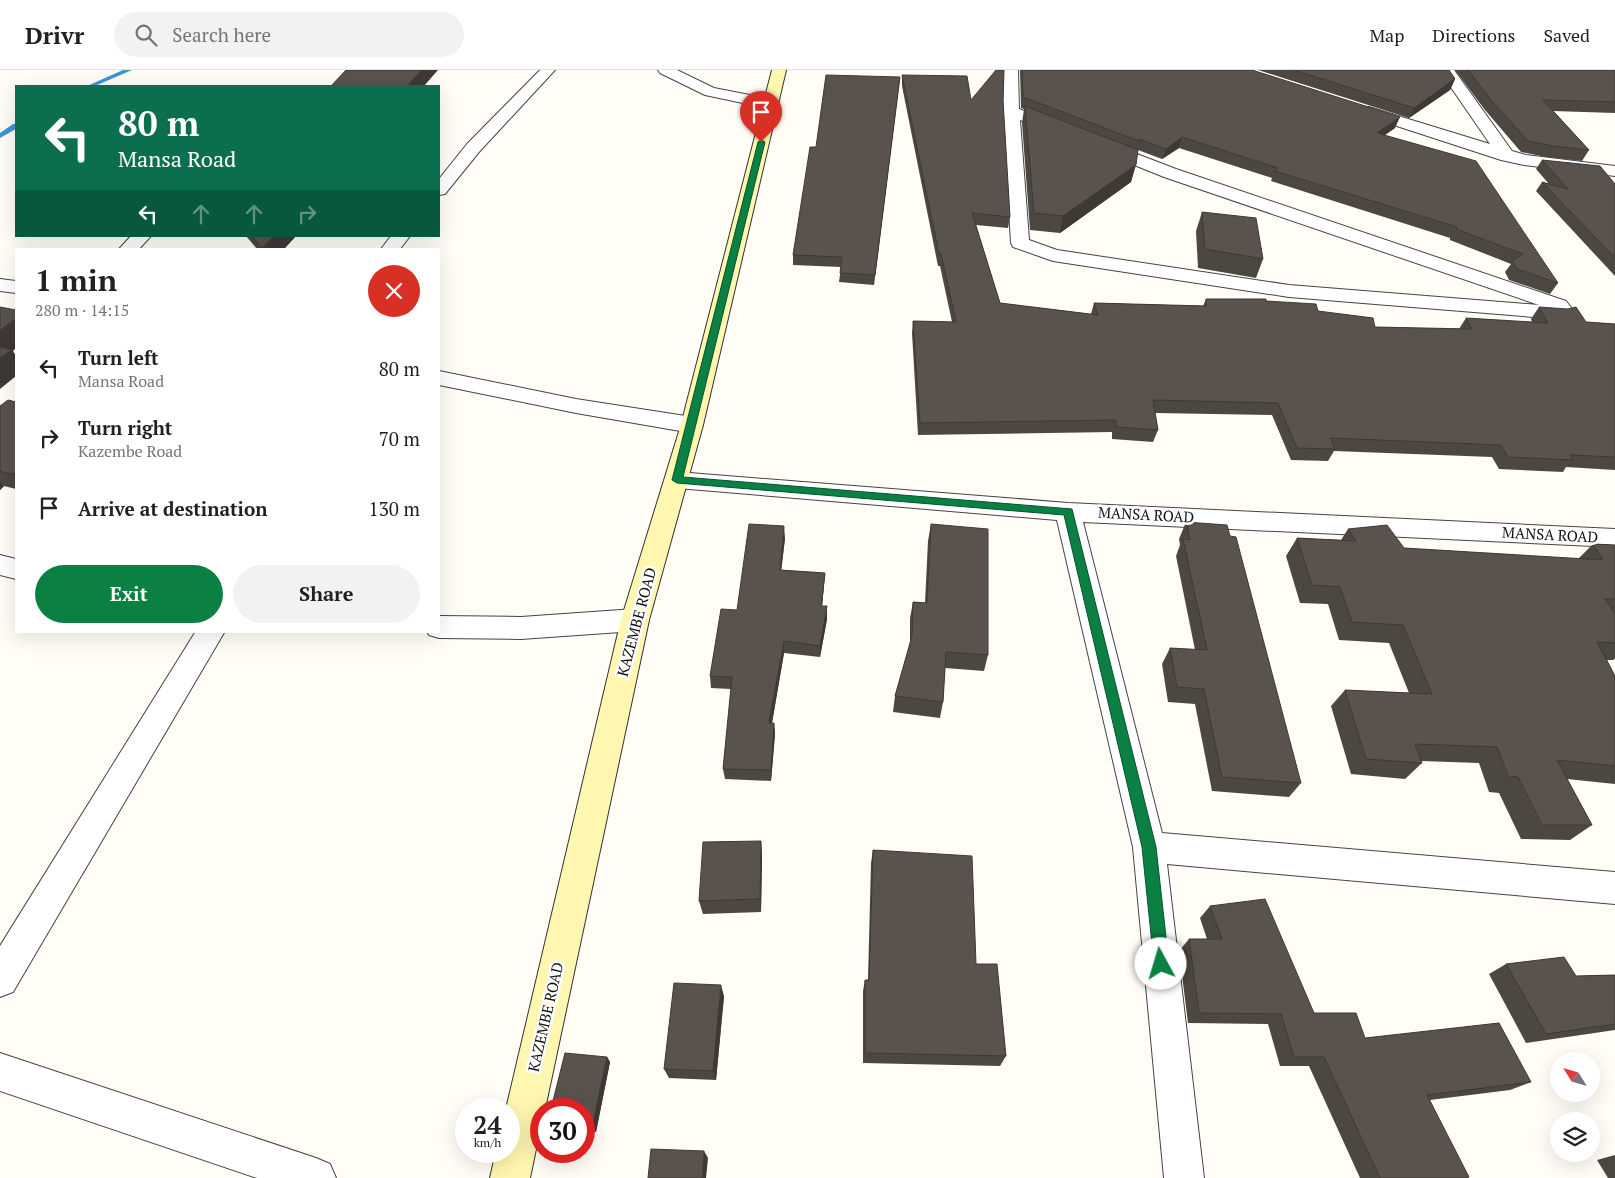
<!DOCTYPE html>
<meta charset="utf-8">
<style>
body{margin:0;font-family:"PT Serif",serif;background:#f2f2f2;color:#202124;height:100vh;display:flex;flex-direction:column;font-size:19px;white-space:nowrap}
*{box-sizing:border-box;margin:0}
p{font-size:16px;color:#757577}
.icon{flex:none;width:28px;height:28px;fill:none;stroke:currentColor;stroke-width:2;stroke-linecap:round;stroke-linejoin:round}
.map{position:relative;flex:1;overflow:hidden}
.side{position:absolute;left:15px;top:178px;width:425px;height:385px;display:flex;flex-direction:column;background:#fff;border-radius:0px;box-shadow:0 5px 20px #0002}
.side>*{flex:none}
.guide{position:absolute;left:15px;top:15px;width:425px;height:152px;border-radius:0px;box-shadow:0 5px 20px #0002;background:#0b6e4f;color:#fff;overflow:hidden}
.needle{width:32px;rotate:307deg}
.fabs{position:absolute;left:1550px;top:982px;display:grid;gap:10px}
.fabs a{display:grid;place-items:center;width:50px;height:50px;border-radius:50%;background:#fff;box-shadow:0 5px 20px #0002;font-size:25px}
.speed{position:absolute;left:455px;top:1028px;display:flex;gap:10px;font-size:25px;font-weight:700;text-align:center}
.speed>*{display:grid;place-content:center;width:65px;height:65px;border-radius:50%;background:#fff;box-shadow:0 5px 20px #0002;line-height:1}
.speed small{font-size:12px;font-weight:400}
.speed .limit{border:8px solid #d22;background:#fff;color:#111}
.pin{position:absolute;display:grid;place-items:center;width:42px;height:42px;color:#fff;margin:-51px -21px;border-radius:50% 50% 50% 0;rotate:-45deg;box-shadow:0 0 5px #0007}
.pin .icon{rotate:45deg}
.me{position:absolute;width:55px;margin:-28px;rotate:354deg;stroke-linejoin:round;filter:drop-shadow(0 0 4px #0008)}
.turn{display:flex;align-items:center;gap:18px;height:105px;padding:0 20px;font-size:22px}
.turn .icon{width:65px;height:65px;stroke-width:2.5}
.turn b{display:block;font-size:35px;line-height:42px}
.lanes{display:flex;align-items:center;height:48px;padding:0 20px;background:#0003;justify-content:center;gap:25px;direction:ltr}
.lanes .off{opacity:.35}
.round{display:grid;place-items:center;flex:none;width:52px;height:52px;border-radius:26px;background:#f2f2f2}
.summary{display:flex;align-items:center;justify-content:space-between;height:85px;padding:0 20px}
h1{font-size:30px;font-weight:800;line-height:38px}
.primary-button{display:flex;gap:10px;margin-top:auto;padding:10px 20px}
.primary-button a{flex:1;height:58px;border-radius:30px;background:#0b8043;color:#fff;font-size:20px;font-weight:800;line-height:58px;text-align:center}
.primary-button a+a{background:#f2f2f2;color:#202124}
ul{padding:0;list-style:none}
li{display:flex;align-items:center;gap:15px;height:70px;padding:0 20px}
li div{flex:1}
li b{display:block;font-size:19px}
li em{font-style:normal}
header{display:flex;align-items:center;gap:30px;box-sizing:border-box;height:70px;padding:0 25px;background:#fff;border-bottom:1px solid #e0e0e0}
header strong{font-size:24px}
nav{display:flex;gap:28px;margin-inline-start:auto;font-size:18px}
.search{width:350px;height:45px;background:#f2f2f2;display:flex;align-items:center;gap:12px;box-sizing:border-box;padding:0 18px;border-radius:28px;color:#757577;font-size:19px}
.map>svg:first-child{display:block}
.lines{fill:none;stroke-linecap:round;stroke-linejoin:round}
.stream{fill:#3f96cf;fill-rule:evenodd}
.street-casing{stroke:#444;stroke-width:2}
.secondary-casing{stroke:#333;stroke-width:2}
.street{fill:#fff;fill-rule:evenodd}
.secondary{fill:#fff6b0;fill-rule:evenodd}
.wall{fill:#4d4742}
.shaded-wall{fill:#3f3936}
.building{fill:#5a524d;stroke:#3f3936}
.route{fill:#0b8043;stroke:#07532c}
.labels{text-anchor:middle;stroke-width:5;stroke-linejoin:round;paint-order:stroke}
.street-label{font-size:15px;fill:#111;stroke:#fff}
</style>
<header>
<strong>Drivr</strong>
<div class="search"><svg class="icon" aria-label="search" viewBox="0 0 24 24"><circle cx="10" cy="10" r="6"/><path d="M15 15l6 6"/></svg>Search here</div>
<nav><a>Map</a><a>Directions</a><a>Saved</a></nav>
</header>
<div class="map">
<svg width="1615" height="1108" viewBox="0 0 1615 1108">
<rect width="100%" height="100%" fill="#fffdf5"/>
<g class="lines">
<!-- stream -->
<g class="stream">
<polygon points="123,0 132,0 95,16 87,16"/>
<polygon points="13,54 16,54 16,59 0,68 0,63"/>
</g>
<defs>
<g id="street">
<polygon points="540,0 555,0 479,82 445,124 439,125 439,109 467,74"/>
<polygon points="658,0 677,0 714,18 771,29 777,31 779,34 777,37 771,39 705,25 660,3"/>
<polygon points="1004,0 1018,0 1019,39 1064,56 1066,59 1064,62 1058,64 1020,50 1029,170 1057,180 1289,215 1539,235 1164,107 1097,80 1095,76 1097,72 1103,71 1176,99 1566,231 1573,240 1566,247 1559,249 1289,227 1053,191 1013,177 1011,173 1003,41"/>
<polygon points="1439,0 1454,0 1512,81 1526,85 1615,96 1615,106 1524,95 1501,90 1357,43 1355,40 1357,37 1369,37 1490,74"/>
<polygon points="131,166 151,166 139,179 119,179"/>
<polygon points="391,166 410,166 400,179 381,179"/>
<polygon points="0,209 16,211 16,223 0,221"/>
<polygon points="439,301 576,329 692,347 700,350 703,355 700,360 692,363 576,343 439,315"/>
<polygon points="677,402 1068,433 1615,459 1615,477 1083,452 1162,763 1615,802 1615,834 1167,794 1204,1108 1164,1108 1133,777 1057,450 677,418 668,416 665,410 668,404"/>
<polygon points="0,485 16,489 16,509 0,505"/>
<polygon points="635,539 645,542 649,550 645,558 635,561 521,569 439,568 429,565 427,561 439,561 439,546 521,547"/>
<polygon points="196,561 225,561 13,922 0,927 0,876"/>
<polygon points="0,983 316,1088 330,1094 336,1108 257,1108 0,1021"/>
</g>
<polygon id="secondary" points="772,0 786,0 703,355 649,550 545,1039 541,1039 541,1055 530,1108 490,1108 496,1081 509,1081 509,1039 506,1039 621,550 681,355"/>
</defs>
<!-- street casing -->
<use href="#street" class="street-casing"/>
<!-- secondary casing -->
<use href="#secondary" class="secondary-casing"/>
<!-- street -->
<use href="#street" class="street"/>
<!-- secondary -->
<use href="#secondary" class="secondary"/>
</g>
<!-- wall -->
<g class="wall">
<polygon points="1020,0 1252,0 1395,58 1385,65 1558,213 1550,224 1509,210 1505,202 1511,194 1450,170 1450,168 1271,111 1272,108 1179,78 1162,89 1138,80 1131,112 1060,163 1030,160 1022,53 1024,39 1021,38"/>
<polygon points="1258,0 1449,0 1455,9 1450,20 1409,48"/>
<polygon points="1455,0 1615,0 1615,43 1553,41 1589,80 1582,91 1546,87 1521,82 1485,40"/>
<polygon points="902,5 971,30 1003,30 1010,147 1008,158 976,155 1000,233 1091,244 1094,233 1203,236 1206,229 1266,231 1318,241 1375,257 1459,259 1466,248 1532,252 1531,249 1539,237 1586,252 1615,254 1615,400 1566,397 1563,402 1499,399 1492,387 1334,381 1328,391 1291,390 1272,345 1155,343 1158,360 1153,372 1112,369 1112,362 918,365 912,263 913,251 952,252 940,196 938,196 902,16"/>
<polygon points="900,7 874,215 839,212 841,197 793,195 793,185 816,77"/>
<polygon points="1542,90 1615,114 1615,206 1536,121 1542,112 1549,114 1536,99"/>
<polygon points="1202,142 1263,189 1256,208 1198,198 1196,161"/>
<polygon points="246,166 296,166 284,179 257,179"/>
<polygon points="16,332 16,419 4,416 0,420 0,336"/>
<polygon points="1186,452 1301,713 1289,727 1212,721 1195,634 1168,632 1162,594 1170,578 1195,580 1176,486 1180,475 1179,469"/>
<polygon points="931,454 988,585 984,601 945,598 943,632 940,648 893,642 895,626 910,574 910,548 913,532 925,533 928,471"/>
<polygon points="1348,459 1404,478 1578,489 1593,474 1615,475 1615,589 1613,590 1607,590 1615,606 1615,714 1567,709 1592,755 1570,770 1521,769 1499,723 1489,722 1479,693 1421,691 1422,693 1405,709 1351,704 1331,636 1345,620 1409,623 1389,573 1339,570 1328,534 1300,533 1286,486 1297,468 1341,470"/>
<polygon points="785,468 781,500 825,503 824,515 822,536 827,549 820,587 784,583 772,653 774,653 775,664 771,711 725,709 723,699 731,619 711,618 710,606 737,540"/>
<polygon points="761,771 762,786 761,842 703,844 699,831"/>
<polygon points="873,780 976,894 1006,986 1000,996 863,993 863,921 865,910 868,910 871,793"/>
<polygon points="1210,836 1314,943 1365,968 1531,1012 1510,1020 1430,1030 1465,1108 1360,1108 1309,996 1280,996 1268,954 1188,953 1179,881 1189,869 1207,869 1200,848"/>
<polygon points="1506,894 1576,906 1615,905 1615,960 1526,973 1489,904"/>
<polygon points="724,926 716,1010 669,1008 664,999"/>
<polygon points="607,987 610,992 596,1062 584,1061 584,1039"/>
<polygon points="1615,1085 1615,1108 1608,1108 1597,1090"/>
</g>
<!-- shaded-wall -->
<g class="shaded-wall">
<polygon points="421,0 438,0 424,16 407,16"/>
<polygon points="900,7 874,215 875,205"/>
<polygon points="1455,9 1450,20 1409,48 1414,38"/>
<polygon points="1400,47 1395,58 1373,73 1377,63"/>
<polygon points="1182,67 1179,78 1162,89 1166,79"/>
<polygon points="1136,95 1131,112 1060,163 1063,146"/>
<polygon points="274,166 296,166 284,179 263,179"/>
<polygon points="16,248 16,278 13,281 16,286 16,306 0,319 0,260"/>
<polygon points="0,411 4,416 0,420"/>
<polygon points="784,456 785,468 780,512 780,500"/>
<polygon points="825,503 824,515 821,548 821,536"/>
<polygon points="827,536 827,549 820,587 820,576"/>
<polygon points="784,571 784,583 770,664 769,653"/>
<polygon points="774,653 775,664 771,711 771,700"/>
<polygon points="761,771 762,786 761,842 760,829"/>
<polygon points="721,915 724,926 716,1010 713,1001"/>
<polygon points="607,987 610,992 596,1062 592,1058"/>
<polygon points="704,1081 708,1088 706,1108 702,1108"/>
</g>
<!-- building -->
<g class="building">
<polygon points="346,0 421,0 407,16 331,16"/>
<polygon points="996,0 1004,0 1003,30 1010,147 972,143 1000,233 1098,245 1094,233 1206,236 1206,229 1266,229 1266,231 1316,234 1318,241 1373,248 1375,257 1472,259 1466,248 1548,253 1539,237 1568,239 1576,237 1586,252 1615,254 1615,387 1570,385 1573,390 1508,387 1501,375 1330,368 1335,379 1297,378 1278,333 1153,330 1158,360 1116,357 1116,350 920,353 913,251 956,252 941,184 939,184 902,5 967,6 971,30"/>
<polygon points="1022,0 1252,0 1400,47 1377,63 1476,91 1558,213 1517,199 1512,191 1523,184 1456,159 1457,157 1275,101 1278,98 1182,67 1166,79 1139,69 1139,71 1023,27"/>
<polygon points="1294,0 1449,0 1455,9 1414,38"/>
<polygon points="1468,0 1615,0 1615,32 1543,30 1589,80 1553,76 1528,71 1491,30"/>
<polygon points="826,5 900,7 875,205 840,203 842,187 793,185 810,77 816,77"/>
<polygon points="1025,36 1138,80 1136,95 1063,146 1034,143"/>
<polygon points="1542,90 1600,96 1615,114 1615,188 1542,112 1568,119"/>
<polygon points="1202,142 1256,148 1263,189 1205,179"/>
<polygon points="252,166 274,166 262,178"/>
<polygon points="0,237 16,240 16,248 0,260"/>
<polygon points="0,277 12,280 0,288"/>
<polygon points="8,330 16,332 16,405 0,401 0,336"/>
<polygon points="1186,452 1227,455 1230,466 1236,467 1301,713 1222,707 1204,619 1177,617 1170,578 1207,580 1183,469 1190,470"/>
<polygon points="749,454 784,456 780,500 825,503 821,536 827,536 820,576 784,571 769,653 774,653 771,700 723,699 732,607 710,606 721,539 737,540"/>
<polygon points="931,454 988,459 988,585 946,582 943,632 895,626 912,566 913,532 927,533"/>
<polygon points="1387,455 1404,478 1603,490 1593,474 1615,475 1615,529 1605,529 1615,544 1615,573 1597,572 1615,606 1615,696 1557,690 1592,755 1542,755 1518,707 1508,706 1497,677 1415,674 1422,693 1366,689 1345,620 1432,624 1403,555 1352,552 1340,517 1312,515 1297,468 1356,471 1348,459"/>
<polygon points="761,771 760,829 699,831 703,772"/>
<polygon points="873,780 972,786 976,894 997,894 1006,986 865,983 865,910 869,910"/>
<polygon points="1265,829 1314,943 1356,943 1365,968 1499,953 1531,1012 1427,1025 1469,1107 1464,1108 1380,1108 1324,987 1294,987 1281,944 1199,943 1189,869 1222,869 1210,836"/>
<polygon points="1564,887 1576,906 1615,905 1615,954 1546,964 1506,894"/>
<polygon points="674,913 721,915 713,1001 664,999"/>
<polygon points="565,983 607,987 592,1058 584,1057 584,1039 551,1039"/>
<polygon points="651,1079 704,1081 702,1108 648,1108"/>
</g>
<!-- route -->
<polygon class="route" points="761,70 765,72 683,407 1072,439 1156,777 1169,894 1167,899 1161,901 1156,899 1154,894 1142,777 1064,445 677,413 672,410 758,72"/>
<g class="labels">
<!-- street labels -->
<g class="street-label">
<text transform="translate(1146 445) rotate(3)" y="5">MANSA ROAD</text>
<text transform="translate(1550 465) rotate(3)" y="5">MANSA ROAD</text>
<text transform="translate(637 552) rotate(-75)" y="5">KAZEMBE ROAD</text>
<text transform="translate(546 947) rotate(-77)" y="5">KAZEMBE ROAD</text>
</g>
</g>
</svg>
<div class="fabs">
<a><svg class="needle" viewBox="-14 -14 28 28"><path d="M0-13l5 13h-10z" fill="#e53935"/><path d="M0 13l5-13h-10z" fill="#757577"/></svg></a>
<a><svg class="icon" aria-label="layers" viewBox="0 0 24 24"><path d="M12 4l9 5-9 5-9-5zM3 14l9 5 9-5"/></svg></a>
</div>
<div class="speed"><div>24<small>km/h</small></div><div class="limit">30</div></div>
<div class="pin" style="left:761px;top:72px;background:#d93025"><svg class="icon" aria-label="arrive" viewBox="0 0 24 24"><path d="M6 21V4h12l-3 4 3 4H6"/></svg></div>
<svg class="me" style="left:1161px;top:894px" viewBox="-20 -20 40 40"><circle r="19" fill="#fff"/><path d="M0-13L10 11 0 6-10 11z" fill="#0b8043"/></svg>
<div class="guide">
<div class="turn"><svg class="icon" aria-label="left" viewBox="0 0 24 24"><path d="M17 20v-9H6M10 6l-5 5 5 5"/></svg><div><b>80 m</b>Mansa Road</div></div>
<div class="lanes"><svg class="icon" aria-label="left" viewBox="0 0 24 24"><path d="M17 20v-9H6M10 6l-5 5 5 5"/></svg><svg class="icon off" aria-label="ahead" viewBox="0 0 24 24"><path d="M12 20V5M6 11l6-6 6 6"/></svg><svg class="icon off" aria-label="ahead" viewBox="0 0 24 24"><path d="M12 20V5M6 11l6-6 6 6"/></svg><svg class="icon off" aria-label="right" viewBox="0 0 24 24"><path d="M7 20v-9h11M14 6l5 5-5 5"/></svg></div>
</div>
<section class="side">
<div class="summary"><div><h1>1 min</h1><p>280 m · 14:15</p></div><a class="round" style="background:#d93025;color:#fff"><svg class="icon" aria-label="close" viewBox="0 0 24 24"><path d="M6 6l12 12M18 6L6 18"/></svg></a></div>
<ul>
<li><svg class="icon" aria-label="left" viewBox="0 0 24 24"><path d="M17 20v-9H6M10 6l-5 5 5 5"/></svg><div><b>Turn left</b><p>Mansa Road</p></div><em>80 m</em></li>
<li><svg class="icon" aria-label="right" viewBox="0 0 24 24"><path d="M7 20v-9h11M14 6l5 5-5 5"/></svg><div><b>Turn right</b><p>Kazembe Road</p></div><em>70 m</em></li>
<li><svg class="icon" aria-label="arrive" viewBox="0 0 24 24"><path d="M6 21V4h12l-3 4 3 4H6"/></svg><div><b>Arrive at destination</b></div><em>130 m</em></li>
</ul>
<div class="primary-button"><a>Exit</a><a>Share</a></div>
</section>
</div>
